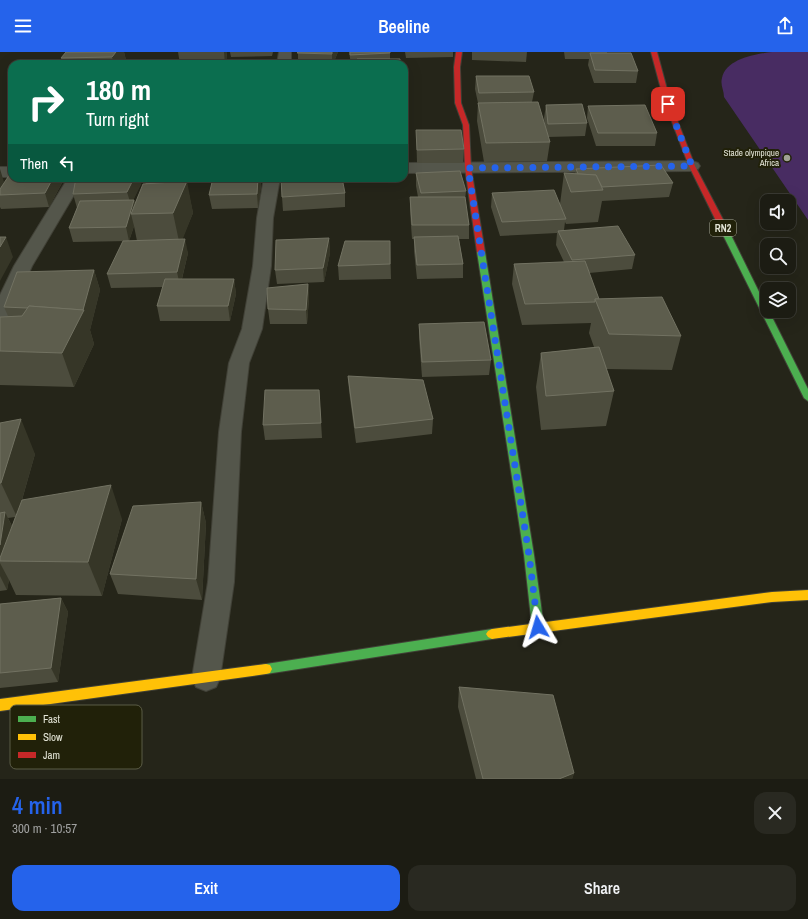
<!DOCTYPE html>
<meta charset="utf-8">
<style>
body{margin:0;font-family:"Archivo Narrow",sans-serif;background:#292921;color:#f1f3f6;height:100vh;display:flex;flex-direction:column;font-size:15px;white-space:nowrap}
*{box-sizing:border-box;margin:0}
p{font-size:13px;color:#a0a1a0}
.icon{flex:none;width:22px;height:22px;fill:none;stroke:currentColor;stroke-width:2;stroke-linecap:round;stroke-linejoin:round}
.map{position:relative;height:727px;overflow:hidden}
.drawer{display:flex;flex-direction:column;background:#1c1c13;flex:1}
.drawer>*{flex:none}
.top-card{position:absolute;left:8px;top:8px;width:400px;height:122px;border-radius:12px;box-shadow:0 4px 16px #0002,0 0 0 1px #3a3a33;background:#0b6e4f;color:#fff;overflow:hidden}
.controls{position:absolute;left:760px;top:142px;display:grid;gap:8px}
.controls a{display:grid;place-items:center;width:36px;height:36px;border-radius:8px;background:#1c1c13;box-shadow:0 4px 16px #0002,0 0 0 1px #3a3a33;font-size:20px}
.pin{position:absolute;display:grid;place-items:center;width:34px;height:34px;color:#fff;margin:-17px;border-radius:8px;box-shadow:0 2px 6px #0006}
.me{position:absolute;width:44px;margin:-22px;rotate:353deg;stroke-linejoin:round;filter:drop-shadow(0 0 3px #0008)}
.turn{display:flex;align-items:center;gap:14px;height:84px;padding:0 12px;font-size:18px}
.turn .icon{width:52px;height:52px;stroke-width:2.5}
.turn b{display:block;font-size:28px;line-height:34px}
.then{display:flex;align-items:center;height:38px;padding:0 12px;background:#0003;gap:8px;font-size:15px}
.round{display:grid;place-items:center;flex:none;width:42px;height:42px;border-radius:12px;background:#292921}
.headline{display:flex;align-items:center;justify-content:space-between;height:68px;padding:0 12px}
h1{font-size:24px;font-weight:600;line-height:30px;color:#2563eb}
.action{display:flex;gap:8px;margin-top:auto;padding:8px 12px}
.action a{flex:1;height:46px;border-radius:12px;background:#2563eb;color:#fff;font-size:16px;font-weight:600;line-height:46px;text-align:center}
.action a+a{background:#292921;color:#f1f3f6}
header{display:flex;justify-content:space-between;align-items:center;height:52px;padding:0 12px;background:#2563eb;color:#fff;font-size:18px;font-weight:600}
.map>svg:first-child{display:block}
.green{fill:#482c62}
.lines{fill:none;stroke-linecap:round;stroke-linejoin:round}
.street-casing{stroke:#414137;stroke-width:2}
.fast-casing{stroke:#414137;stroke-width:2}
.slow-casing{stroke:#414137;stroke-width:2}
.jam-casing{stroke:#414137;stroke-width:2}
.street{fill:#54564b;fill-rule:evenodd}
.fast{fill:#4caf50;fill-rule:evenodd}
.slow{fill:#ffc107;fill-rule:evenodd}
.jam{fill:#c62828;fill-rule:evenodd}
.wall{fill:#4c4c3d;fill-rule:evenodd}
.shaded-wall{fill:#363627}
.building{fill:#5d5d4d;stroke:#727262}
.route{stroke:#2563eb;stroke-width:7;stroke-dasharray:0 12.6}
.poi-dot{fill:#a0a194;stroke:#212109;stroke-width:1.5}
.labels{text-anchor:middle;stroke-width:4;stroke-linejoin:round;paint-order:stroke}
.far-poi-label{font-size:9px;fill:#e3e4d6;stroke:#212109;text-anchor:end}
.shield{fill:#212109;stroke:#a9aa98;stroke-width:1}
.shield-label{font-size:10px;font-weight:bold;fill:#e3e4d6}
.key{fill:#212109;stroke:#5b5c46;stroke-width:1}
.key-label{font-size:11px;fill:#e3e4d6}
</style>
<header><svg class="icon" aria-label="menu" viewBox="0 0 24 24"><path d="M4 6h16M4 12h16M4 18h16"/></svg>Beeline<svg class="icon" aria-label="share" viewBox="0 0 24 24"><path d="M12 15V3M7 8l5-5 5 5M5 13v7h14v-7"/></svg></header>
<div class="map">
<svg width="808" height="727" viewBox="0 0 808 727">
<rect width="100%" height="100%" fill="#252519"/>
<!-- green -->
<path class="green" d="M772 0H808V168L724 45C724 38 720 33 722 26 726 7 755 2 772 0Z"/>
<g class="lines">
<defs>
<g id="street">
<polygon points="279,0 291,0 291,12 277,12"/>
<polygon points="692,109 698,111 700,114 698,117 692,119 404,121 404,111"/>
<rect x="0" y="115" width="12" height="10"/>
<polygon points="68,126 84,126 32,214 10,264 7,268 0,270 0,243 14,214"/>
<polygon points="264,126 280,126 273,166 271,214 262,277 249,311 241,380 234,530 220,626 216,635 206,639 196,635 192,626 208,530 219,380 229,311 242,277 253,214 257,166"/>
</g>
<g id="fast">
<polygon points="722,177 728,177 729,179 767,256 767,259 769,259 808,337 808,349 804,346 721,179"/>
<polygon points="478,198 481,198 485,200 534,503 544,575 542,578 538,580 534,578 532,575 524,503 477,200"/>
<polygon points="492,577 496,579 498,582 496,585 492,587 266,622 262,621 260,617 262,613 266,612"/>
</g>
<g id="slow">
<polygon points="808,538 808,548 772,550 492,587 488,585 486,582 488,579 492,577 772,540"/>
<polygon points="266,612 270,613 272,617 270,621 266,622 0,659 0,647"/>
</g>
<g id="jam">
<polygon points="456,0 462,0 460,15 461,51 469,73 471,116 485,200 481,202 477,200 465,116 463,73 455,51 454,15"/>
<polygon points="651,0 657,0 671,52 695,114 729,179 728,181 722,181 721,179 689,114 665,52"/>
</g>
</defs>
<!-- street casing -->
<use href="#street" class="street-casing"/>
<!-- fast casing -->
<use href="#fast" class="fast-casing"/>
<!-- slow casing -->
<use href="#slow" class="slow-casing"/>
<!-- jam casing -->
<use href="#jam" class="jam-casing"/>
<!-- street -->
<use href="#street" class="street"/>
<!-- fast -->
<use href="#fast" class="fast"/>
<!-- slow -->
<use href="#slow" class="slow"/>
<!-- jam -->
<use href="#jam" class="jam"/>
</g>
<!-- wall -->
<g class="wall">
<polygon points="66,0 124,0 127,12 63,12 61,6"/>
<polygon points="178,0 227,0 226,12 180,12"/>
<polygon points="230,0 273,0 272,4 231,5"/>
<polygon points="298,0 338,0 333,12 298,12"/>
<polygon points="349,0 390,0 390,7 400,12 351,12"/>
<polygon points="405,0 453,0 453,5 406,6"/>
<polygon points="472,0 527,0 526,10 472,8"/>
<polygon points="564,0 607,0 607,1 638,19 636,31 594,31 588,13 589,7 565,7"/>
<polygon points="476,24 534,40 532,50 545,75 544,66 546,53 587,71 585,84 548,85 550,90 547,109 484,110 477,69 478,51 475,37"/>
<polygon points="588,54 657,81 655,94 596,94 587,66"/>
<polygon points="416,78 464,97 463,111 417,111"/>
<polygon points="576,117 673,131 669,145 602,149 598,170 566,172 565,170 564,178 635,203 632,217 589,221 599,247 681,284 672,318 606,317 614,339 606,374 541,378 536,335 541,301 594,295 589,281 591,271 522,273 512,232 514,212 564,210 556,193 557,181 500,184 491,155 492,141 560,152 564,121 575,122"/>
<polygon points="416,121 466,139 465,148 469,173 469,187 459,187 463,212 463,226 417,227 414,199 414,187 412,187 410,159 410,145 418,145 416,134"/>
<polygon points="12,126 61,126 62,131 49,155 1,157 0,155 0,137"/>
<polygon points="213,126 260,126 261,133 258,156 212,157 209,143"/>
<polygon points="186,129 193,161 182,187 188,201 182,227 234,227 236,242 230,269 160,269 157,254 163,235 111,236 107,222 137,189 134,174 129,189 73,190 69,176 77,156 73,142 141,132 133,148 134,148 135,151 138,144 138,143"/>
<polygon points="345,141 345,155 283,159 282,145"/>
<polygon points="329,186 330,201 324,230 277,232 275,218"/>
<polygon points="390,189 391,227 339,228 338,214"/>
<polygon points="94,218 100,238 90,278 94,292 74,335 0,333 0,265 8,264 4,255"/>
<polygon points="308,232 309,246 307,272 270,272 268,257"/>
<polygon points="419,272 491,308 489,323 422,325 419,286"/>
<polygon points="348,324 433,367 432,382 356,391 349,339"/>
<polygon points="319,338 322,386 265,388 263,373"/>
<path d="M0 371 35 402 22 448 122 467 102 544 16 543 9 528 7 538 0 539ZM15 465 12 474 8 466Z"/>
<polygon points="201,450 206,471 202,548 118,542 110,522"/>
<polygon points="61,546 68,560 58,630 0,636 0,552"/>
<polygon points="459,635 574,721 572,727 476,727 458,655"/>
</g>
<!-- shaded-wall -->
<g class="shaded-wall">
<polygon points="116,0 124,0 127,12 114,12 112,5"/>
<polygon points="224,0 227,0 226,12 225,12"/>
<polygon points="332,0 338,0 333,12 332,12"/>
<polygon points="0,117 4,130 0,137"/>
<polygon points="53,126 61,126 62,131 49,155 45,141"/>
<polygon points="134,126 140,126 141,132 131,153 127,140"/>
<polygon points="182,126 185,126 186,131 187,129 193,161 180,194 173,161"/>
<polygon points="258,126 260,126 261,133 258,156 257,142"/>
<polygon points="134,148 138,162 131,162 134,174 129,189 126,175"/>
<polygon points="6,185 13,205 0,229 0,195"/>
<polygon points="329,186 330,201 324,230 323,216"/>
<polygon points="185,187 188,201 180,234 177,220"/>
<polygon points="94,218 100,238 90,278 94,292 74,335 62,301"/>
<polygon points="234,227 236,242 230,269 228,254"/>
<polygon points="308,232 309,246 307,272 306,258"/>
<polygon points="21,367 35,402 17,465 1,431"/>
<polygon points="111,433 122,467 102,544 88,510"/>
<polygon points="201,450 206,471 202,548 196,527"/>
<polygon points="5,460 15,481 0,509 0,493"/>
<polygon points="0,511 9,528 7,538 0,524"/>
<polygon points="61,546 68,560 58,630 51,616"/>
<polygon points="574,721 572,727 559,727"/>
</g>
<!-- building -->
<g class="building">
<polygon points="66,0 116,0 112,5 61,6"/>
<polygon points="298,0 332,0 332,2 297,1"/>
<polygon points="350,0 390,0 390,1 350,3"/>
<polygon points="590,1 631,1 638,19 595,18"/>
<polygon points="357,7 400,7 400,12 356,12"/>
<polygon points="476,24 529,24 534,40 479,41"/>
<polygon points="538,50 550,90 486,91 478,51"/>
<polygon points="582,52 587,71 548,72 546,53"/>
<polygon points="645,53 657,81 598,81 588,54"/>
<polygon points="416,78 461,78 464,97 417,98"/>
<polygon points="661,113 673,131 602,135 596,123 578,122 576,117"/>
<polygon points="12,119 12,126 53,126 45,141 0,143 0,137"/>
<polygon points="460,119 466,139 421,141 416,121"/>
<polygon points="564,121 596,123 603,138 571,140"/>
<polygon points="76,126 134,126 127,140 73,142"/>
<polygon points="149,126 182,126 181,129 146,132"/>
<polygon points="213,126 258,126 257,142 209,143"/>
<polygon points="281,126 342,126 345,141 282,145"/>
<polygon points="187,129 173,161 131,162 143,132"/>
<polygon points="554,138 566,167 502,170 492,141"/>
<polygon points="410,145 465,145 469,173 412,173"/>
<polygon points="134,148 126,175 69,176 80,149"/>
<polygon points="618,174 635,203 572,208 558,179"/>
<polygon points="458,184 463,212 417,213 414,185"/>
<polygon points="0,185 6,185 0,195"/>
<polygon points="329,186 323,216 275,218 276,188"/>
<polygon points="185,187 177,220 107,222 123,189"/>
<polygon points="345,189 390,189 390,212 338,214"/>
<polygon points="585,209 599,247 595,247 595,250 525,252 514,212"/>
<polygon points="94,218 83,258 29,254 27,256 4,255 17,220"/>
<polygon points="165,227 234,227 228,254 157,254"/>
<polygon points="308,232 306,258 268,257 267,236"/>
<polygon points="662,245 681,284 609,282 595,247"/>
<polygon points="29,254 84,258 62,301 0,299 0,265 22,264"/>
<polygon points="484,270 491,308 422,310 419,272"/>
<polygon points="599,295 614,339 546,344 541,301"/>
<polygon points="348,324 423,328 433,367 355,376"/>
<polygon points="265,338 319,338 321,371 263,373"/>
<polygon points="21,367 1,431 0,431 0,371"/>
<polygon points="111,433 88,510 0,509 0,506 22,448"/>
<polygon points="201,450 196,527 110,522 133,454"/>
<polygon points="5,460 0,493 0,461"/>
<polygon points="61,546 51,616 0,621 0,552"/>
<polygon points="459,635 553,643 574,721 559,727 483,727"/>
</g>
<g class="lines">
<!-- route -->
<polyline class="route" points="538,575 529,503 468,116 692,114 668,52"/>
</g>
<!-- markers -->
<circle class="poi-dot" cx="787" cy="106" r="4"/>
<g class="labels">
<!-- far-poi labels -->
<g class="far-poi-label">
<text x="779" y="104">Stade olympique<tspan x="779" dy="10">Africa</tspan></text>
</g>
<!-- shield labels -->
<rect class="shield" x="710" y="168" width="26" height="16" rx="3"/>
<g class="shield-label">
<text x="723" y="180">RN2</text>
</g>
</g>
<!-- legend -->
<rect x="10" y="653" width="132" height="64" rx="6" class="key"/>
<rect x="18" y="664" width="18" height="6" fill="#4caf50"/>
<rect x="18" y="682" width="18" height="6" fill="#ffc107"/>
<rect x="18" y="700" width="18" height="6" fill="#c62828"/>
<g class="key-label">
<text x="43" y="671">Fast</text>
<text x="43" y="689">Slow</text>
<text x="43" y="707">Jam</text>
</g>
</svg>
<div class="controls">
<a><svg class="icon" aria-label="sound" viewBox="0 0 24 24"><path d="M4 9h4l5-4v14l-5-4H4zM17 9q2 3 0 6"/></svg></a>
<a><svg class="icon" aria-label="search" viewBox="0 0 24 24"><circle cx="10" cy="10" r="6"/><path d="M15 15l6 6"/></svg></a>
<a><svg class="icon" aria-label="layers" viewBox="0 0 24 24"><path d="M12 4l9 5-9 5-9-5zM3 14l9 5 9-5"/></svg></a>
</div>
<div class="pin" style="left:668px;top:52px;background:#d93025"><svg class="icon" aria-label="arrive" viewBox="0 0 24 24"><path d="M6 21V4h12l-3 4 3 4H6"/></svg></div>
<svg class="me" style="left:538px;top:575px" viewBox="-20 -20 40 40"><path d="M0-17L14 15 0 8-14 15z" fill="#2563eb" stroke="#fff" stroke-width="4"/></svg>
<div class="top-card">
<div class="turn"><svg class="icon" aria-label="right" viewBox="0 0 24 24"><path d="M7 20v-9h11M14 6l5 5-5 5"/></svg><div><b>180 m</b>Turn right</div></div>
<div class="then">Then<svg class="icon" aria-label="left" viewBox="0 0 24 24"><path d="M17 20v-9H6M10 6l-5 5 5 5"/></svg></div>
</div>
</div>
<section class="drawer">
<div class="headline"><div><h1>4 min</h1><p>300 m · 10:57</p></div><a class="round"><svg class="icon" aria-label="close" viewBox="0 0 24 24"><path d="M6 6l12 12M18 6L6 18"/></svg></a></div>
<div class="action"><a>Exit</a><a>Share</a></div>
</section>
